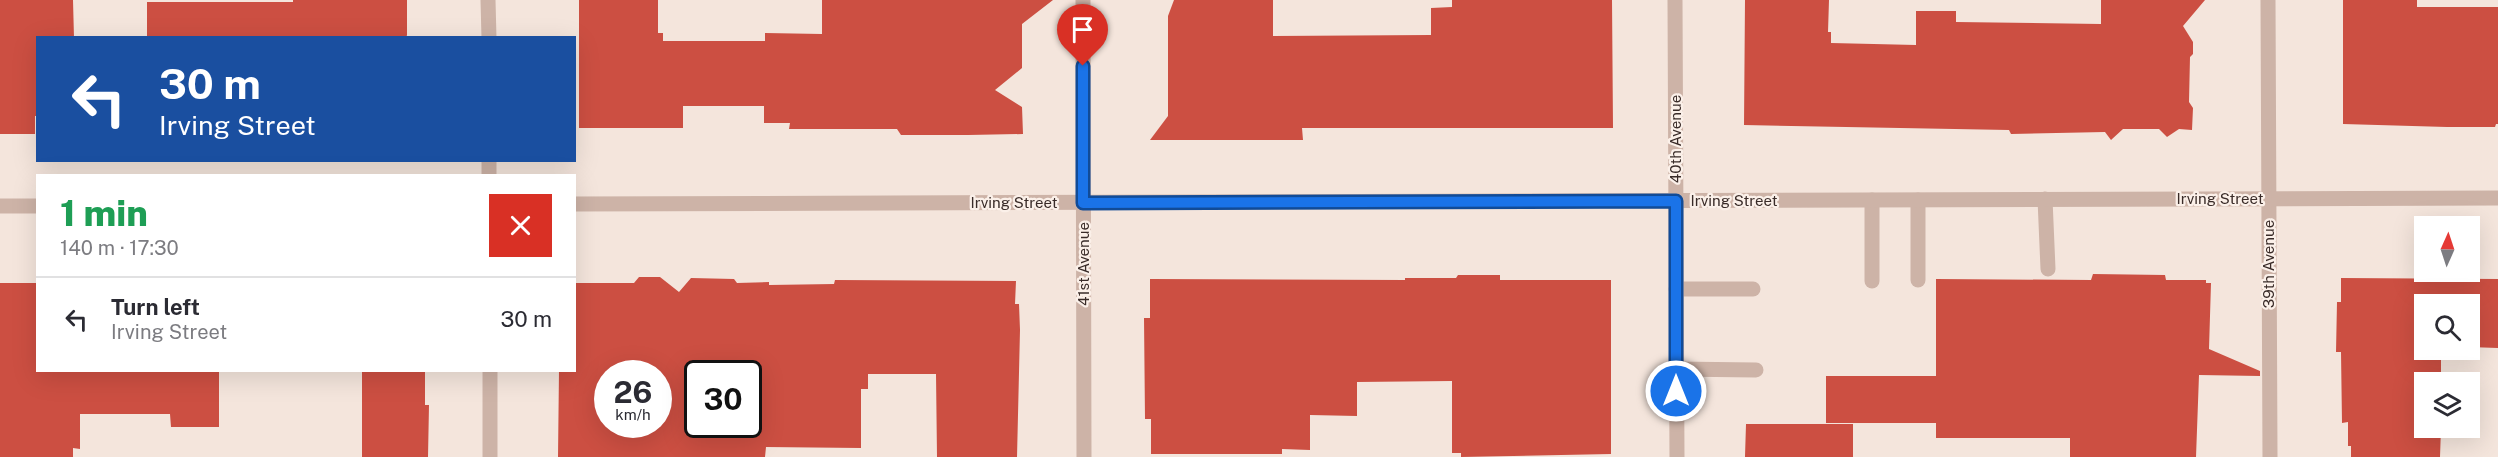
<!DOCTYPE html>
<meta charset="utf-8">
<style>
body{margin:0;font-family:"Public Sans",sans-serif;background:#f2f2f3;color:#2b2b33;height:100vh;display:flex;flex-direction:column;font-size:22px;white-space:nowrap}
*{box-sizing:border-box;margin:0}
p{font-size:20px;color:#7c7c81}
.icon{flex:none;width:33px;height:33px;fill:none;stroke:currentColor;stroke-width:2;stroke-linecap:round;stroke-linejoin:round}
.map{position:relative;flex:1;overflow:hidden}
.drawer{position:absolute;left:36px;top:174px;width:540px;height:198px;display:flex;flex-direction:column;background:#fff;border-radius:0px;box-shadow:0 6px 24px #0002}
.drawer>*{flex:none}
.guide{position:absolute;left:36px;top:36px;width:540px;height:126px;border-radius:0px;box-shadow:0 6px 24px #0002;background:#1a4fa0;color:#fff;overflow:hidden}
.needle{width:39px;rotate:3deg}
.buttons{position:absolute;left:2414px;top:216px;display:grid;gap:12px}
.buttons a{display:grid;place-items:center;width:66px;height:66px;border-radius:0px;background:#fff;box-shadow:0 6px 24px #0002;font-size:30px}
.speed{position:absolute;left:594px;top:360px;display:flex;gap:12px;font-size:30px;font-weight:700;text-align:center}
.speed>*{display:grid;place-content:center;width:78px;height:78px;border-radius:50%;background:#fff;box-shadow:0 6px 24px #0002;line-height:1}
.speed small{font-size:15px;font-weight:400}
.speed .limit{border:3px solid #111;border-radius:9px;background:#fff;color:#111}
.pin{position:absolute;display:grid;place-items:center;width:51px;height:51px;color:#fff;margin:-62px -26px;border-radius:50% 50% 50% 0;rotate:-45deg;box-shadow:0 0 6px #0007}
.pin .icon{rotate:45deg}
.me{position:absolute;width:66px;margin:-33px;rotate:0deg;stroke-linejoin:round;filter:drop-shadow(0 0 4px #0008)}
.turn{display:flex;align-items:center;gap:21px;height:126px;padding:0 24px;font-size:27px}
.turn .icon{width:78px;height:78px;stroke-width:2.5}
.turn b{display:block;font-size:42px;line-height:51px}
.round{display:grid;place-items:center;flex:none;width:63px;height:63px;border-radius:0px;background:#f2f2f3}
.summary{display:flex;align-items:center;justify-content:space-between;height:102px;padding:0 24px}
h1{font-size:36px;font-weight:800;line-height:45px;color:#1e9e55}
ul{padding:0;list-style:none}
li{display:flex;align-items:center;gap:18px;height:84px;padding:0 24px;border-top:2px solid #e1e1e2}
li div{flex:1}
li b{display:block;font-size:22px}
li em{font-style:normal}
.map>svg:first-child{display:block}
.building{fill:#cc4f42;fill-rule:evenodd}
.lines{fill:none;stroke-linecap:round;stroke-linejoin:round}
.service{stroke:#cdb3a7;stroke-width:15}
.minor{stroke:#cdb3a7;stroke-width:15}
.route-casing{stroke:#114b97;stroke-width:15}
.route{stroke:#1a73e8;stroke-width:10}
.labels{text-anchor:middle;stroke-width:4.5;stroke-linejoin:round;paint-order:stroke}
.street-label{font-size:15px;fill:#392b28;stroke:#fbf0e9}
</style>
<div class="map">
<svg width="2498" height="457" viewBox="0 0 2498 457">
<rect width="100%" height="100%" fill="#f4e5dc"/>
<!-- building -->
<g class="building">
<polygon points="0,0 73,0 74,38 38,38 38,116 35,116 35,134 0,134"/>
<polygon points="293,0 407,0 407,35 406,38 147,38 147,2 293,2"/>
<polygon points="579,0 658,0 658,33 663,33 663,41 765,41 765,33 822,34 822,0 1053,0 1022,24 1022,68 995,90 1022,107 1023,134 968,135 901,135 897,129 789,129 790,123 764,123 764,106 683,106 683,128 579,128"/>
<polygon points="1174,0 1273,0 1273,36 1431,35 1431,8 1452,7 1452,0 1612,0 1613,128 1302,128 1303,140 1150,140 1168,116 1168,16"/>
<polygon points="1745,0 1829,0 1828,32 1831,32 1831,43 1916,45 1916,11 1956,11 1956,22 2101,24 2101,0 2205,0 2183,26 2193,42 2193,54 2190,57 2189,102 2193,108 2192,130 2179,129 2167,137 2159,129 2123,129 2111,140 2105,132 2011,134 2009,130 1744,125"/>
<polygon points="2343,0 2417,0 2417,7 2498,7 2498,124 2496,124 2495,127 2447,127 2343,124"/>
<polygon points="2093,274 2165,275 2166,280 2206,280 2206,283 2211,283 2209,349 2260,371 2260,376 2199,375 2196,457 2070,457 2070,438 1936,438 1936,423 1826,423 1826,376 1936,376 1936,279 2091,280"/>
<polygon points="1458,275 1500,275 1500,280 1611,280 1611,454 1461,457 1461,453 1452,453 1452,381 1357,382 1357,416 1310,415 1310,450 1282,449 1282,454 1151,454 1151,419 1145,419 1144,318 1150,318 1150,279 1405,280 1405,278 1456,278"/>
<path d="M639 277H660L679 292 691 278 734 279 737 283 769 282V285L834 284 835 280 1016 281 1015 304H1019L1020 330 1017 457H937L936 374H868V389H861V448L766 447 765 457H558L559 370H574V283H634ZM608 374H658V424H608ZM698 374H748V424H698Z"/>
<polygon points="2341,278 2498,279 2498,348 2469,347 2469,304 2424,304 2424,350 2441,350 2441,382 2424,382 2424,428 2441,428 2440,457 2351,457 2351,446 2348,446 2348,422 2342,423 2341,352 2336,352 2337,302 2341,302"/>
<polygon points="0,283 38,283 38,370 219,370 219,427 171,427 170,414 80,414 80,449 73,448 73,457 0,457"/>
<polygon points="362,370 425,370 425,405 429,405 428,457 362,457"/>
<polygon points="1746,424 1853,424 1853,457 1745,457"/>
</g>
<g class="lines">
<!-- service -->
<g class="service">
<polyline points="2045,199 2048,269"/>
<polyline points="1872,200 1872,281"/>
<polyline points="1918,200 1918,280"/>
<polyline points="1676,289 1753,289"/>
<polyline points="1676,369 1756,370"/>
</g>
<!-- minor -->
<g class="minor">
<polyline points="488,0 489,38"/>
<polyline points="1083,0 1084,457"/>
<polyline points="1675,0 1677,457"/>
<polyline points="2268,0 2270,457"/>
<polyline points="489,160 489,176"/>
<polyline points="574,204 2498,198"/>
<polyline points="0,206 38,206"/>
<polyline points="490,370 490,457"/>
</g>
</g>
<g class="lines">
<defs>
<polyline id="route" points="1083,66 1083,203 1676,201 1676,391"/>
</defs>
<!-- route casing -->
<use href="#route" class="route-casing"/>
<!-- route -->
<use href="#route" class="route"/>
</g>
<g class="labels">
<!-- street labels -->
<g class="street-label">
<text transform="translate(1676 139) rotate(-90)" y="5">40th Avenue</text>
<text x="2220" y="204">Irving Street</text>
<text x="1734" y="206">Irving Street</text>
<text x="1014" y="208">Irving Street</text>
<text transform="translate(1084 264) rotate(-90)" y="5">41st Avenue</text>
<text transform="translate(2269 264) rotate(-90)" y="5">39th Avenue</text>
</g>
</g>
</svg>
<div class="buttons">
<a><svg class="needle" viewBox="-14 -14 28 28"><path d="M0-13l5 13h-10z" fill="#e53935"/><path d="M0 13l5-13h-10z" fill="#7c7c81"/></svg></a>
<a><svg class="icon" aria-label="search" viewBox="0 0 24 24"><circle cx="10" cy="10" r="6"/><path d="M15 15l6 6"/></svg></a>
<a><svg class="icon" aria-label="layers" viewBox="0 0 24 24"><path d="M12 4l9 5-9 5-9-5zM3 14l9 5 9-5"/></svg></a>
</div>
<div class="speed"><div>26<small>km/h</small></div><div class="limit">30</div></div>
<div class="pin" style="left:1083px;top:66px;background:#d93025"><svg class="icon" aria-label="arrive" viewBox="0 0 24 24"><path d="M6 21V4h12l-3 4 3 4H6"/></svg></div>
<svg class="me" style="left:1676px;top:391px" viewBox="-20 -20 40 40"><circle r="17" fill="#1a73e8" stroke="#fff" stroke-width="3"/><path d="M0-11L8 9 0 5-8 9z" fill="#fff"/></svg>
<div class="guide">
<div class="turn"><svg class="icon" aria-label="left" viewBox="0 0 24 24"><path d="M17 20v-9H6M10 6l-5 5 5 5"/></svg><div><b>30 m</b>Irving Street</div></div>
</div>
<section class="drawer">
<div class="summary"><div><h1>1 min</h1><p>140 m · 17:30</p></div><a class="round" style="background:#d93025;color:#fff"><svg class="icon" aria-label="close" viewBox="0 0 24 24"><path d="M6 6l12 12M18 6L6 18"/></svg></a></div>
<ul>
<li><svg class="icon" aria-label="left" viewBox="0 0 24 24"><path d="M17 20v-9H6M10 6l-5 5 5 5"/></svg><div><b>Turn left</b><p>Irving Street</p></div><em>30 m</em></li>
</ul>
</section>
</div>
